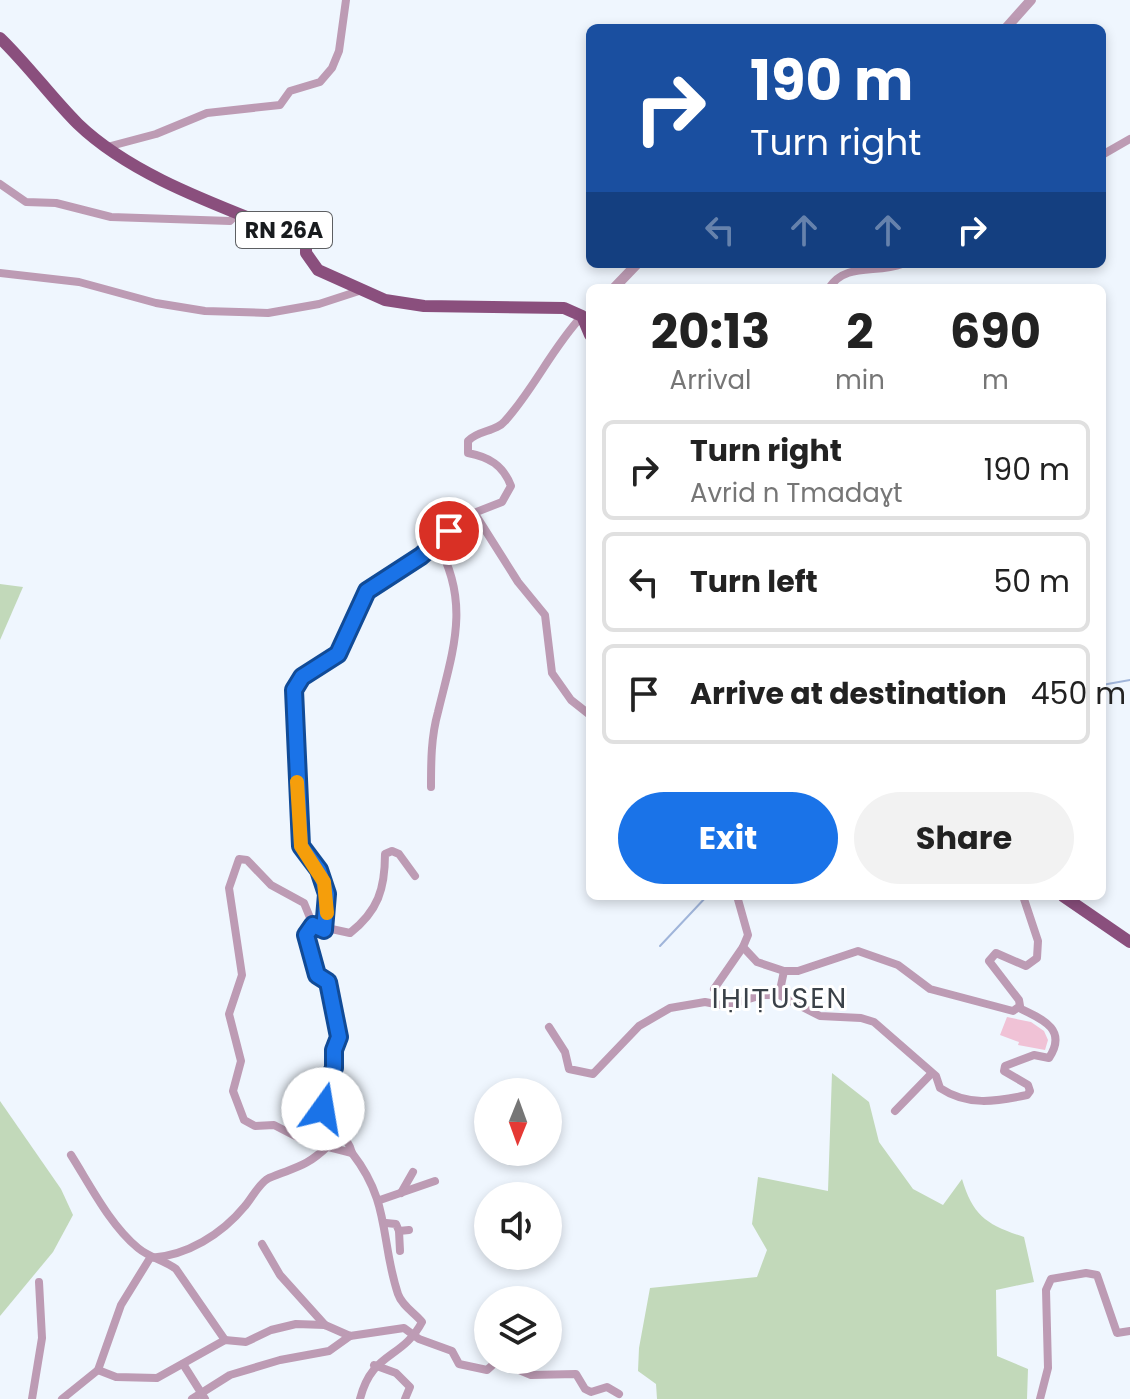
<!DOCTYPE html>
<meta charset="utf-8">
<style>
body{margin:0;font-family:Poppins,sans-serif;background:#f2f2f2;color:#222;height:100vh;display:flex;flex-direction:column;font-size:30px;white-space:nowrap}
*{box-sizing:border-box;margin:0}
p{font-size:26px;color:#767676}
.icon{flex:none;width:44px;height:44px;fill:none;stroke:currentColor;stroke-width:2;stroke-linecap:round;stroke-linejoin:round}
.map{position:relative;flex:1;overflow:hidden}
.sheet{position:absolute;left:586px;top:284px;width:520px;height:616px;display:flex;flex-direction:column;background:#fff;border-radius:12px;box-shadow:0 4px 12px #0003}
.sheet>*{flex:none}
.top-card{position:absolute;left:586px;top:24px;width:520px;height:244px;border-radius:12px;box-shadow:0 4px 12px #0003;background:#1a4fa0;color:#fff;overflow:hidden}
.needle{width:52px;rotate:181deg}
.buttons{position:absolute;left:474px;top:1078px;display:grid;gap:16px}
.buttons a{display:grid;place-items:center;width:88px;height:88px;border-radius:50%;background:#fff;box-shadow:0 4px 12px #0003;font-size:40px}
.pin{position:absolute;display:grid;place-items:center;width:68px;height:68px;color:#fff;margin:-34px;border:4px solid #fff;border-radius:50%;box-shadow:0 2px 8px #0007}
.me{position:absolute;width:88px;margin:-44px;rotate:13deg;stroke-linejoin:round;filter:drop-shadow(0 0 6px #0008)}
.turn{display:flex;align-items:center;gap:28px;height:168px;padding:0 32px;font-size:36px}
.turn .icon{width:104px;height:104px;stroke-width:2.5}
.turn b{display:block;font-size:56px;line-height:68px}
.lanes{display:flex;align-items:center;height:76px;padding:0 32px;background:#0003;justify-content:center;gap:40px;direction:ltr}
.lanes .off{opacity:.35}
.eta{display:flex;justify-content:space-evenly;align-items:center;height:136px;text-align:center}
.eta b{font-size:48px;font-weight:700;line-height:56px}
.action{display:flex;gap:16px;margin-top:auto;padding:16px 32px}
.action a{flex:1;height:92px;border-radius:48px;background:#1a73e8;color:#fff;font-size:32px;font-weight:700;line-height:92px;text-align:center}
.action a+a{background:#f2f2f2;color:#222}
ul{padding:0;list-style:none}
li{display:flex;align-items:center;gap:24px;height:100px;margin:0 16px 12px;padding:0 16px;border:4px solid #e0e0e0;border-radius:12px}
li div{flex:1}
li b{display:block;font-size:30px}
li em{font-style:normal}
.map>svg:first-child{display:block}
.green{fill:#c2d9ba}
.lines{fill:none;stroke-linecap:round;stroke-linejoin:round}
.stream{stroke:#a0b5da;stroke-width:2}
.building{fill:#f0c2d6}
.minor{stroke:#bd9bb4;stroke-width:8}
.tertiary{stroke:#bd9bb4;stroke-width:10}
.primary{stroke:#8a4f7d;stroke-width:12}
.route-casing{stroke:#114b97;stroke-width:20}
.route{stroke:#1a73e8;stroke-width:14}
.slow{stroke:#f59e0b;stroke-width:14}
.labels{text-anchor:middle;stroke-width:6;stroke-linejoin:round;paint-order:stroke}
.shield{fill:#fff;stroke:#5d5f62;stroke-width:2}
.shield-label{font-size:22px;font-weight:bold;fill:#181b1e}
.quarter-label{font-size:28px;letter-spacing:2px;fill:#3a4148;stroke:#fff}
</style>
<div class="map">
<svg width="1130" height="1399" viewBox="0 0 1130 1399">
<rect width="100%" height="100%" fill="#eff6fe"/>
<!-- green -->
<g class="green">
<polygon points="0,584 23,587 0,640"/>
<path d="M832 1073 869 1102 879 1142 913 1189 943 1205 962 1179C973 1216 987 1225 1024 1237L1034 1282 996 1290 997 1356 1028 1369 1027 1399H657L656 1384 638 1371 639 1348 650 1288 757 1277 767 1250 752 1224 758 1177 828 1191Z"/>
<polygon points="0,1101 61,1189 73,1215 53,1252 0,1316"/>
</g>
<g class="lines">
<!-- stream -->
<g class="stream">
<polyline points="1102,685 1130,680"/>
<polyline points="660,946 707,896"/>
</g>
</g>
<!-- building -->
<polygon class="building" points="1007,1017 1031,1022 1044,1031 1048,1040 1045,1050 1018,1045 1019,1042 1000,1035"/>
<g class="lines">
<!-- minor -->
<g class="minor">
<polyline points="107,147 156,134 207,113 280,105 290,91 320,82 332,68 339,51 346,0"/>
<polyline points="1102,155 1130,139"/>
<polyline points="0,184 26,202 56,203 111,217 230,221 237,214"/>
<polyline points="0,273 79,282 156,303 205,311 268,313 319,304 362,290"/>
<path d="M829 288C846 262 876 274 902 264"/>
<polyline points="475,514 518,582 545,615 552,673 571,700 590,715"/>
<path d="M431 787C431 762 431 737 438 712 453 650 471 603 437 543"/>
<polyline points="737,896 748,935 743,947 757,962 784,971"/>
<path d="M313 925 306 935C309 954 311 972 328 982 334 1012 342 1038 334 1068 331 1080 318 1088 321 1101 324 1121 347 1132 352 1153"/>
<path d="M324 930 327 894 319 870 301 846 296 683 338 654 357 608 376 582 421 556 461 518 502 502 511 486C503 465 489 457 468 453V441C478 430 496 432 505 421 534 389 552 348 582 316"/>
<polyline points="714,989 743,947"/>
<path d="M779 995 820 1016 861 1018 874 1022 936 1076 940 1088C967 1106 995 1102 1027 1095L1030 1091 1028 1085 1004 1071 1005 1066 1034 1055 1049 1058C1068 1029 1042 1019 1019 1008"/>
<polyline points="549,1027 565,1052 569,1069 593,1074 639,1026 670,1008 705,1002 726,1006 762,995 779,995 784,971 798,971 858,951 898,965 930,989 1013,1011 1020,1006 1019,1000 989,961 996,953 1026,966 1037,958 1038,941 1023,896"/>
<polyline points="895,1111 931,1074"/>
<path d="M71 1155C90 1185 110 1225 138 1248 150 1258 164 1260 176 1269L225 1340"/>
<polyline points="401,1193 413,1172"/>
<polyline points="380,1200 435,1181"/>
<polyline points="386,1223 396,1224 399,1231 409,1230"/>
<polyline points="399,1231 400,1251"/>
<polyline points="262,1244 280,1275 325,1325"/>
<polyline points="183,1364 205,1399"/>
<polyline points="374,1365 396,1373 410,1387 405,1399"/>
<polyline points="98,1370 116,1377 157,1378 225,1340 246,1342 271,1330 296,1324 325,1325 350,1336 404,1328 419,1339 452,1351 459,1364 487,1370 497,1361 531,1375 576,1374 585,1389 591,1392 607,1387 619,1394"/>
<polyline points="32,1399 42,1338 39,1282"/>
<path d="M62 1399 98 1370 121 1305 150 1258C187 1256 222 1234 245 1206 252 1198 259 1183 269 1178 295 1167 305 1168 328 1146"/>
<polyline points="192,1399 230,1375 280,1360 329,1351 350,1336"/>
<path d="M360 1399C372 1351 402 1360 422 1322 415 1313 402 1306 398 1294 380 1240 391 1203 352 1153L305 1141 274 1125 255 1126 244 1120 233 1091 241 1061 229 1014 242 975 229 888 239 859 247 860 271 885 304 903 313 925 350 933C378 911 385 889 385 854L392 851 399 854 415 876"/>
<polyline points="1040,1399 1048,1368 1046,1290 1051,1279 1086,1273 1097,1275 1117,1333 1130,1331"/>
</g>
<!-- tertiary -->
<g class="tertiary">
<polyline points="1006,28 1031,0"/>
<polyline points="614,288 637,264"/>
</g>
<!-- primary -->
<g class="primary">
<path d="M0 38C28 65 51 97 78 124 130 174 212 203 277 229L293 231 306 244V253L318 270 385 300 424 306 564 308 582 316 590 335"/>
<polyline points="1063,896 1130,942"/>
</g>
</g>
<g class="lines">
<defs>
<polyline id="route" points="323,1109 320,1097 334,1068 334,1050 339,1037 328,982 317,975 306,935 313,925 324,930 327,894 319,870 301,846 294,690 302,677 338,654 367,591 421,556 449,531"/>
</defs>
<!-- route casing -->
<use href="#route" class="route-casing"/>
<!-- route -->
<use href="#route" class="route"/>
<!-- slow -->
<polyline class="slow" points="297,782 301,846 324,882 327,913"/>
</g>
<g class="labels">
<!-- shield labels -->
<rect class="shield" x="236" y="212" width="96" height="36" rx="6"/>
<g class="shield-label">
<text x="284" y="238">RN 26A</text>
</g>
<!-- quarter labels -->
<g class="quarter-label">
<text x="780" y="1008">IḤIṬUSEN</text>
</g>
</g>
</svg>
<div class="buttons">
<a><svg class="needle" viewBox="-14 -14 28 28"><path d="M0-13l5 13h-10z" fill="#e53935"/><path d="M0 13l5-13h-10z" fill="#767676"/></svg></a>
<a><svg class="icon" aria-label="sound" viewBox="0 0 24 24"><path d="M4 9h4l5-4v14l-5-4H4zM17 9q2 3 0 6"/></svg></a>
<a><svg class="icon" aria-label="layers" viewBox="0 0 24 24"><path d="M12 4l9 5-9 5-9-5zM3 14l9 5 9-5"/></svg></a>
</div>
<div class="pin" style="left:449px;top:531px;background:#d93025"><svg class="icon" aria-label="arrive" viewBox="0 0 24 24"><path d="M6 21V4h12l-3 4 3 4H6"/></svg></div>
<svg class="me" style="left:323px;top:1109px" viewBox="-20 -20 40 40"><circle r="19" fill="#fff"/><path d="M0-13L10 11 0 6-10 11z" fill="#1a73e8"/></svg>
<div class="top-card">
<div class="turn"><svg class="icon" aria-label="right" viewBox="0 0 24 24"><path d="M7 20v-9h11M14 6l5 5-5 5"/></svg><div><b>190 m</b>Turn right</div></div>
<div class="lanes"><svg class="icon off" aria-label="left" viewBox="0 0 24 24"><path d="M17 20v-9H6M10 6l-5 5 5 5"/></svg><svg class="icon off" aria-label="ahead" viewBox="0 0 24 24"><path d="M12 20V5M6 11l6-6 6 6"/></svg><svg class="icon off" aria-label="ahead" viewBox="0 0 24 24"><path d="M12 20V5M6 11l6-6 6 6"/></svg><svg class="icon" aria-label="right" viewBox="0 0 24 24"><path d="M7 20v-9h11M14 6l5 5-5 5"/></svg></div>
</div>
<section class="sheet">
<div class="eta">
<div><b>20:13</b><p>Arrival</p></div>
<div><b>2</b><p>min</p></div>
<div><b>690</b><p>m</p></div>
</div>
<ul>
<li><svg class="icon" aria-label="right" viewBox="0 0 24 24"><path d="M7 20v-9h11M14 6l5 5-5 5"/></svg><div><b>Turn right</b><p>Avrid n Tmadaɣt</p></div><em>190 m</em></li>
<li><svg class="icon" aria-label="left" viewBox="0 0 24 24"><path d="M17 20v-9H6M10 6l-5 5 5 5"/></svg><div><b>Turn left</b></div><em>50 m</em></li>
<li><svg class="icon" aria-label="arrive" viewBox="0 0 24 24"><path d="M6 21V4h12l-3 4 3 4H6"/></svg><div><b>Arrive at destination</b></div><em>450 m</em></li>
</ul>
<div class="action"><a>Exit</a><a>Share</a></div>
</section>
</div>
